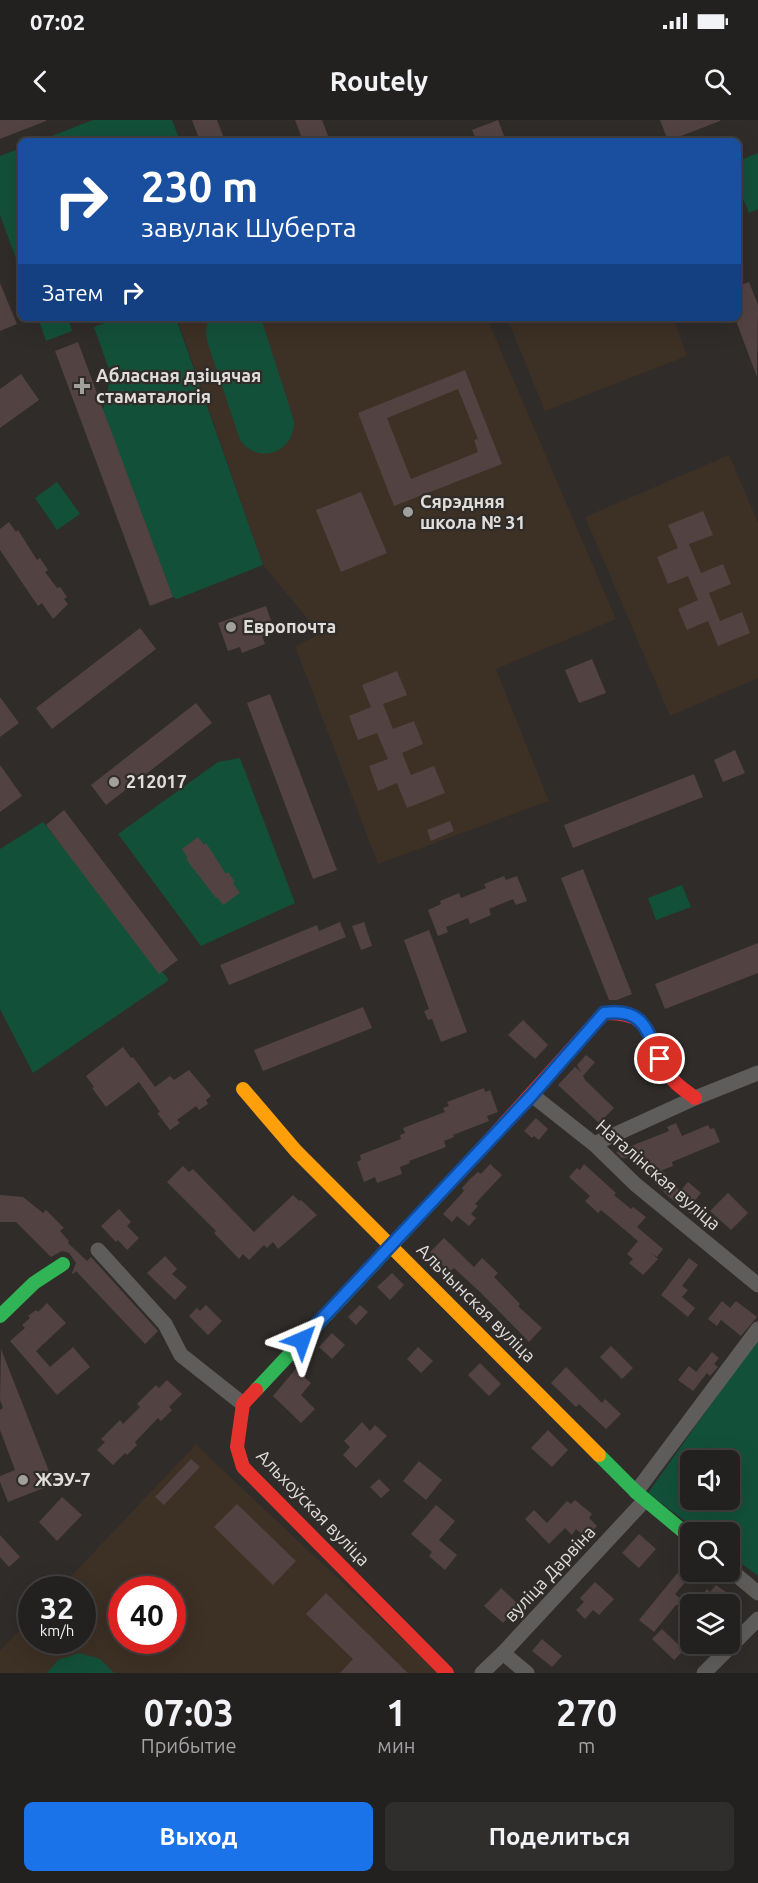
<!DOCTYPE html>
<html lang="ru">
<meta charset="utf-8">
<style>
body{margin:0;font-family:Ubuntu,sans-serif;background:#2f2e2d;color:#f1f3f6;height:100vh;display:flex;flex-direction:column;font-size:22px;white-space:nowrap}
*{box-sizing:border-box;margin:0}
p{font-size:20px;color:#a3a3a5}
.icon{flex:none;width:33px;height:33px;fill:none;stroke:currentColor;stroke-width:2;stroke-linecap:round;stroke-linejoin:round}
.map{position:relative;height:1553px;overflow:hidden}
.panel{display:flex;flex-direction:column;background:#232120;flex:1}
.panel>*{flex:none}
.guide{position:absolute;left:18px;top:18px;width:723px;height:183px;border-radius:9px;box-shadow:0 6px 24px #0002,0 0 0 2px #403e3e;background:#1a4fa0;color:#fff;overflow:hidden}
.controls{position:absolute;left:680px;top:1330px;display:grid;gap:12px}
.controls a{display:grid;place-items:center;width:60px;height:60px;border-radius:9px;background:#232120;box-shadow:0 6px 24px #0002,0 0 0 2px #403e3e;font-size:30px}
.speed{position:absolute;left:18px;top:1456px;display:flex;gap:12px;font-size:30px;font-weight:700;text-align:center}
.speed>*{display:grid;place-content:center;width:78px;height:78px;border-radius:50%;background:#232120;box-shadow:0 6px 24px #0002,0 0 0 2px #403e3e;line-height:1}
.speed small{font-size:15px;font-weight:400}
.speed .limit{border:9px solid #d22;background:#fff;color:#111}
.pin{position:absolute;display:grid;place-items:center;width:51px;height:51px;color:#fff;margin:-26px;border:3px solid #fff;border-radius:50%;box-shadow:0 2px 6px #0007}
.me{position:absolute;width:66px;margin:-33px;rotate:43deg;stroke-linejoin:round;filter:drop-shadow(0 0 4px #0008)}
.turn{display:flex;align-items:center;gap:21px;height:126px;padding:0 24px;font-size:27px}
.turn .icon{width:78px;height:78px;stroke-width:2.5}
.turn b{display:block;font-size:42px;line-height:51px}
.then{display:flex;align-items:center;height:57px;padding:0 24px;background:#0003;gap:12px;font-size:22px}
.eta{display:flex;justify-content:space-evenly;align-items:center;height:102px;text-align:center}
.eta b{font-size:36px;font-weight:700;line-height:42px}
.button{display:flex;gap:12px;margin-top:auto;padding:12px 24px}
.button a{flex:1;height:69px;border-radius:9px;background:#1a73e8;color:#fff;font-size:24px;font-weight:700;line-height:69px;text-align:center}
.button a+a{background:#2f2e2d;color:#f1f3f6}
.status{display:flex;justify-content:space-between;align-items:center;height:42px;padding:0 30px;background:#232120;direction:ltr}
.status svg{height:16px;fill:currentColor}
header{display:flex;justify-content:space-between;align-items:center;height:78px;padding:0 24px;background:#232120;font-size:27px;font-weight:700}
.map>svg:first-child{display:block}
.education{fill:#3d3025;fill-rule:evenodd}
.green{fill:#13503a;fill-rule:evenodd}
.building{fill:#524342;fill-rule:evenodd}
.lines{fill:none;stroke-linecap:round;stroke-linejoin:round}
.street{stroke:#5e5d5c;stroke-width:15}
.fast{stroke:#30b455;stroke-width:14}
.slow{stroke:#ff9f0a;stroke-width:14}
.jam{stroke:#e5322d;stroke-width:14}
.route-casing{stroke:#114b97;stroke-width:15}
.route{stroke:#1a73e8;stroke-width:10}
.poi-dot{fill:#a2a09d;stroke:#302c29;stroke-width:2}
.labels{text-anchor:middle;stroke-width:4.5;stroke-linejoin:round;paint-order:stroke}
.poi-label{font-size:18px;font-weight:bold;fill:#e0dedb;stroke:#302c29;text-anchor:start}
.street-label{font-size:18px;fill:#e0dedb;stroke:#302c29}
</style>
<div class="status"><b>07:02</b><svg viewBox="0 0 49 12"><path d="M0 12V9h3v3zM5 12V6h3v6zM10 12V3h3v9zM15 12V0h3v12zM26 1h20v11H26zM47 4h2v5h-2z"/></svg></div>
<header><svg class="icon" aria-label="back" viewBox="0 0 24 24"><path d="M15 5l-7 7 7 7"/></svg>Routely<svg class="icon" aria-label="search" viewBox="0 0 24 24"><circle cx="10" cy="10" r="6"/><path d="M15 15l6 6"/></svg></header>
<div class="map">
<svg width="758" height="1553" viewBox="0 0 758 1553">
<rect width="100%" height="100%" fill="#2f2c2a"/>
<!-- education -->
<g class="education">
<polygon points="177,198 487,198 616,499 496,549 549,681 378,744 295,526 320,514 263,445"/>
<polygon points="507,198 673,198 687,236 545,291"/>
<polygon points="729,335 758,402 758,558 670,596 585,397"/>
<path d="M196 1324 228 1355 439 1553H0V1531L31 1498 32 1521H82V1470H58ZM122 1470H172V1521H122Z"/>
</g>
<!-- green -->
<g class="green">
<polygon points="93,0 172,0 180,21 39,21"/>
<polygon points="21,28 21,152 0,95 0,36"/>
<polygon points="758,33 758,89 749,93 738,66 738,41"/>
<polygon points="38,198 68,198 72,211 46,221"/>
<polygon points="117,198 176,198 263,445 177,479 173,477 103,290 111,255 94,207"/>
<path d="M209 198H261L294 301C295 332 258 346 240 320L207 221 206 210Z"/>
<polygon points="57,362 80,394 57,410 35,378"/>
<polygon points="240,638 295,783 201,826 118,714 218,642"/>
<polygon points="43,702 169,860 33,953 0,889 0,729"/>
<polygon points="682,765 691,787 656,800 648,778"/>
<path d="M758 1218V1456L729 1434V1413H701L648 1373ZM690 1341H729V1380H690Z"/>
<polygon points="79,1533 100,1539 114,1553 47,1553 58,1540"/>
</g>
<!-- building -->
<g class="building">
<polygon points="0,0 46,0 46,1 0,19"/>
<polygon points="192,0 217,0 225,21 200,21"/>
<polygon points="295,0 322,0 330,21 303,21"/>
<polygon points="498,0 506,21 477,21 472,10"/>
<polygon points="660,0 720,0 720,1 668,21"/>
<polygon points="749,162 758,185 757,257 735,198 738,198 738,166"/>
<polygon points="0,163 17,204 0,211"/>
<polygon points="78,222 173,477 150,486 55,231"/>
<path d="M465 250 502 344 394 386 358 293ZM458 269 478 319 474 320 478 332 411 359 387 298Z"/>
<polygon points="21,254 39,280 0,308 0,269"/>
<polygon points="361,372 387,433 341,452 316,390"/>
<polygon points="703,391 713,415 689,424 701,453 723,444 731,464 709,473 720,501 742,492 750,513 718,526 708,501 687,510 678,489 698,480 688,456 668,464 657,437 678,428 668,405"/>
<polygon points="9,402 16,412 18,410 37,440 40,438 48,450 45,452 57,468 60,467 67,477 64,479 68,484 53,499 42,483 38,486 0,430 0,409"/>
<polygon points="266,486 275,512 262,516 265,524 242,533 240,527 228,531 218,503"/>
<polygon points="140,508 156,529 52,609 36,588"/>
<polygon points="592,539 606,573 579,583 565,550"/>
<polygon points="397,551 407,575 383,584 393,609 414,601 423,624 402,633 411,655 434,646 445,673 407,688 397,663 378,671 369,646 388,639 377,613 358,620 349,596 371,587 362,565"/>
<polygon points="270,574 337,750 313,759 247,583"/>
<polygon points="0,577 19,603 0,617"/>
<polygon points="196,583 212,603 106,685 91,665"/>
<polygon points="735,630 745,653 723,662 714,640"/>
<polygon points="0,645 22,676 0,692"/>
<polygon points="694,654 703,677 573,728 564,705"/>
<polygon points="64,690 178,840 159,854 46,705"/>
<polygon points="450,701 454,711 431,721 427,710"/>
<polygon points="198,717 204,725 206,723 226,754 228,752 235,762 233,763 240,773 223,785 217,777 216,778 186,739 188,738 182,729"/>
<polygon points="583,749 632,874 617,880 609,880 561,758"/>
<polygon points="504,756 506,760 517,756 527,781 516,785 513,779 489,789 491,795 470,804 468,798 446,807 448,812 438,816 428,790 441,784 440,781 459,773 461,778 486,768 484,764"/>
<polygon points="340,802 346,817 229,865 220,845 317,805 319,811"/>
<polygon points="364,802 372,826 361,830 352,806"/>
<polygon points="429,810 467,912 441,922 432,899 428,900 424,891 429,889 404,820"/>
<polygon points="758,823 758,853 665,889 655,864"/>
<polygon points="363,887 372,908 263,951 254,930"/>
<polygon points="523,900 548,925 535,939 508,915"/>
<polygon points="123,927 131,938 133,937 155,967 170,956 174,960 189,950 211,976 206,980 208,984 199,990 196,986 177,1000 180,1003 170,1010 157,993 160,992 139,962 106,987 92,968 94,967 86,956"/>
<polygon points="586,935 595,942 583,956 585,960 614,988 599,1003 558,965 575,947 581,952 577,945"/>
<polygon points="484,968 485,972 490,970 498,992 487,996 489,1001 453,1015 454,1017 444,1021 446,1027 409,1041 410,1043 400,1047 402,1054 377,1063 375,1057 364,1062 357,1042 361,1040 360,1035 401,1019 400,1015 405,1013 403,1008 445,992 443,988 449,986 447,982"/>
<polygon points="536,998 548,1009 539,1020 534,1016 532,1018 524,1011"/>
<polygon points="676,1003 682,1016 708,1005 710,1009 714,1008 720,1022 672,1042 673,1046 662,1050 680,1071 688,1062 701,1073 692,1084 689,1082 695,1089 691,1094 669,1077 654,1062 644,1036 622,1038 616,1032 669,1011 667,1007"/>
<polygon points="490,1044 502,1055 475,1084 478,1086 471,1094 476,1098 469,1106 457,1096 452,1102 443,1094 464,1071 462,1068 470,1059 478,1052 481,1054"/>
<polygon points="584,1044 616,1073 614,1075 631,1089 633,1087 646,1097 637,1107 663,1129 657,1137 650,1132 658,1139 643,1155 629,1143 633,1139 627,1134 638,1121 601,1090 598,1093 585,1081 590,1076 569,1057 577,1048 580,1050"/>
<polygon points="183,1046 189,1052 193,1049 254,1112 293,1075 299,1081 301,1080 317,1095 278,1129 273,1122 267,1128 264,1125 249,1140 243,1134 239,1139 214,1113 216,1111 167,1062"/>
<polygon points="728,1073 748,1093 731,1110 710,1091"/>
<polygon points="0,1075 23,1077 43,1093 46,1090 64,1108 60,1111 69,1121 68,1123 87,1141 91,1137 158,1211 145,1224 76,1151 73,1154 72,1153 76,1143 69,1133 62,1131 51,1137 16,1102 0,1102"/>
<polygon points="119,1089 131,1102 127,1106 139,1118 127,1130 118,1120 116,1122 101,1106"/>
<polygon points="444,1118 474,1147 482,1138 498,1153 494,1157 520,1184 518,1186 542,1208 529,1222 480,1172 454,1148 449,1152 430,1132"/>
<polygon points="165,1136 177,1149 172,1154 187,1167 175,1180 147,1153"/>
<polygon points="689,1138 698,1145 682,1166 688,1170 682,1177 695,1188 688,1197 661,1175"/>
<polygon points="392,1153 404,1165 390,1180 377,1167"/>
<polygon points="722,1181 730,1188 736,1181 757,1197 741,1216 721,1200 717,1206 708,1199"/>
<polygon points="47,1183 66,1203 36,1231 50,1247 73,1227 90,1247 57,1275 10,1221 25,1208 22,1205 30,1198 28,1196 36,1190 38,1192"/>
<polygon points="206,1185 222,1201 208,1215 189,1196 197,1188 200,1191"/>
<polygon points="360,1185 368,1192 356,1205 348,1197"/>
<polygon points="332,1213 345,1225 332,1239 319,1227"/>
<polygon points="611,1226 633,1248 622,1259 600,1237"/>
<polygon points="418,1227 433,1241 421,1253 407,1239"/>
<polygon points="1,1229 54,1364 8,1382 0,1362 0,1356 15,1350 0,1310 0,1290 3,1288 0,1280"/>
<polygon points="712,1232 719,1238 714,1244 718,1247 710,1256 707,1253 693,1271 678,1260 689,1246 696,1252"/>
<polygon points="480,1243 501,1264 489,1276 468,1255"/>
<polygon points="300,1244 308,1251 303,1256 311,1263 301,1275 315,1289 301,1303 273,1276"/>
<polygon points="566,1247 602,1283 605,1279 621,1294 606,1309 579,1284 576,1287 551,1263"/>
<polygon points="167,1260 182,1274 169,1287 172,1290 161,1301 158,1298 135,1322 137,1325 127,1335 125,1333 113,1345 97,1330 105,1322 101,1319 120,1300 123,1304 140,1287 137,1284 156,1265 159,1268"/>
<polygon points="362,1302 370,1311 375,1305 387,1316 356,1348 343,1335 350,1327 344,1321"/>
<polygon points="548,1310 568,1330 552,1347 531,1328"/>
<polygon points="191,1339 200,1347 164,1385 155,1377"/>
<polygon points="419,1341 442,1360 426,1380 403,1361"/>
<polygon points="379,1359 390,1370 381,1378 370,1367"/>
<polygon points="62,1377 82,1395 57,1421 39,1402"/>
<polygon points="575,1380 592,1394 589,1398 597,1406 586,1418 576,1409 572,1415 565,1408 549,1424 525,1399 534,1390 547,1403 567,1381 571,1384"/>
<polygon points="237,1384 296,1441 273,1465 214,1407"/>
<polygon points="436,1385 455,1401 439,1420 457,1435 445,1450 429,1436 432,1432 411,1414"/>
<polygon points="639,1414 656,1429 639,1448 622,1433"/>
<polygon points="0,1415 20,1437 9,1447 0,1437"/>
<polygon points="680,1450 689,1458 675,1474 688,1485 676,1485 654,1512 639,1500"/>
<polygon points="595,1462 614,1479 599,1495 593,1490 585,1499 576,1490 584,1482 580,1478"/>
<polygon points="716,1465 733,1477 727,1485 694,1485 707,1469 710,1472"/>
<polygon points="501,1468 519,1485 503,1503 484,1486"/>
<polygon points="326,1473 408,1553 340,1553 353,1539 306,1494"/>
<polygon points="662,1509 684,1530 674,1540 652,1519"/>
<polygon points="542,1519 562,1536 552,1547 532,1531"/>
</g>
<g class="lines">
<!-- street -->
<g class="street">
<polyline points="532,975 594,1024 635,1064 758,1165"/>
<polyline points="594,1024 695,978 758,953"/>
<polyline points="98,1130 165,1204 181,1235 243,1284"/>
<polyline points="636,1372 758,1209"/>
<polyline points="729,1449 758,1473"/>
<polyline points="503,1533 527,1553"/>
<polyline points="482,1553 503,1533 645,1380"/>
<polyline points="704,1553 758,1499"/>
</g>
<!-- fast -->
<g class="fast">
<polyline points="0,1196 34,1163 63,1144"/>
<polyline points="256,1270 474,1037"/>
<polyline points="599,1335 636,1372 690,1417"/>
</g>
<!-- slow -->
<polyline class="slow" points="243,969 296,1031 599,1335"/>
<!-- jam -->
<g class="jam">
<path d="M474 1037 604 893C656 892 645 918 667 952 673 963 685 970 695 978"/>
<polyline points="256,1270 243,1284 237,1327 243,1347 447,1553"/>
</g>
</g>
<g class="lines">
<defs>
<path id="route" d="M302 1220 532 975 604 893C643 888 646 908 660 939"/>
</defs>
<!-- route casing -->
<use href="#route" class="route-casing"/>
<!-- route -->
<use href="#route" class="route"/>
</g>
<!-- markers -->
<g class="poi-dot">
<path d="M79 257h6v6h6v6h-6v6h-6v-6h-6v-6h6z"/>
<circle cx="408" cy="392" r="6"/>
<circle cx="231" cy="507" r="6"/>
<circle cx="114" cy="662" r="6"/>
<circle cx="23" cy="1360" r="6"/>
</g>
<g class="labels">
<!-- poi labels -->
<g class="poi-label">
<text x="96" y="262">Абласная дзіцячая<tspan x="96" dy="21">стаматалогія</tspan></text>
<text x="420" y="388">Сярэдняя<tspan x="420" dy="21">школа № 31</tspan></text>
<text x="243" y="513">Европочта</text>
<text x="126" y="668">212017</text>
<text x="35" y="1366">ЖЭУ-7</text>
</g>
<!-- street labels -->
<g class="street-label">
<text transform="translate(658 1055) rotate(41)" y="6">Наталінская вуліца</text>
<text transform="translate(476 1183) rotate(45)" y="6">Альчынская вуліца</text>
<text transform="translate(313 1388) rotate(46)" y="6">Альхоўская вуліца</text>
<text transform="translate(550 1454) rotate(-47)" y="6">вуліца Дарвіна</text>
</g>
</g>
</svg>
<div class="controls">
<a><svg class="icon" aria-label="sound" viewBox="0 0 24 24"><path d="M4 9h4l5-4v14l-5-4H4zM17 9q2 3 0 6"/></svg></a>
<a><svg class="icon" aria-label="search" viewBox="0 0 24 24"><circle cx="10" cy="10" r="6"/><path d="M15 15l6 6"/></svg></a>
<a><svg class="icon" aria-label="layers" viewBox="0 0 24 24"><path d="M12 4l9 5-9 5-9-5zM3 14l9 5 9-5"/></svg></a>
</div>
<div class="speed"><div>32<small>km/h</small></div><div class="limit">40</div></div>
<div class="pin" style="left:660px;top:939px;background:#d93025"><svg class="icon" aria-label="arrive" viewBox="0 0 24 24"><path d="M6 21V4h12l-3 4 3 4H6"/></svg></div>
<svg class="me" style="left:302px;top:1220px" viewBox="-20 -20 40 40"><path d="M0-17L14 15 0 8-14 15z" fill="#1a73e8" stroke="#fff" stroke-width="4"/></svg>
<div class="guide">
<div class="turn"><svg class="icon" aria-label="right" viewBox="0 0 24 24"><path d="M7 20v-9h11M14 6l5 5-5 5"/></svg><div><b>230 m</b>завулак Шуберта</div></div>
<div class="then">Затем<svg class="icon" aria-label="right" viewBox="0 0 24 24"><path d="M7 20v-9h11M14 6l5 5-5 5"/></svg></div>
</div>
</div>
<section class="panel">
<div class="eta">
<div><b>07:03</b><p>Прибытие</p></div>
<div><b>1</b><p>мин</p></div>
<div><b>270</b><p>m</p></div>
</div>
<div class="button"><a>Выход</a><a>Поделиться</a></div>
</section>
